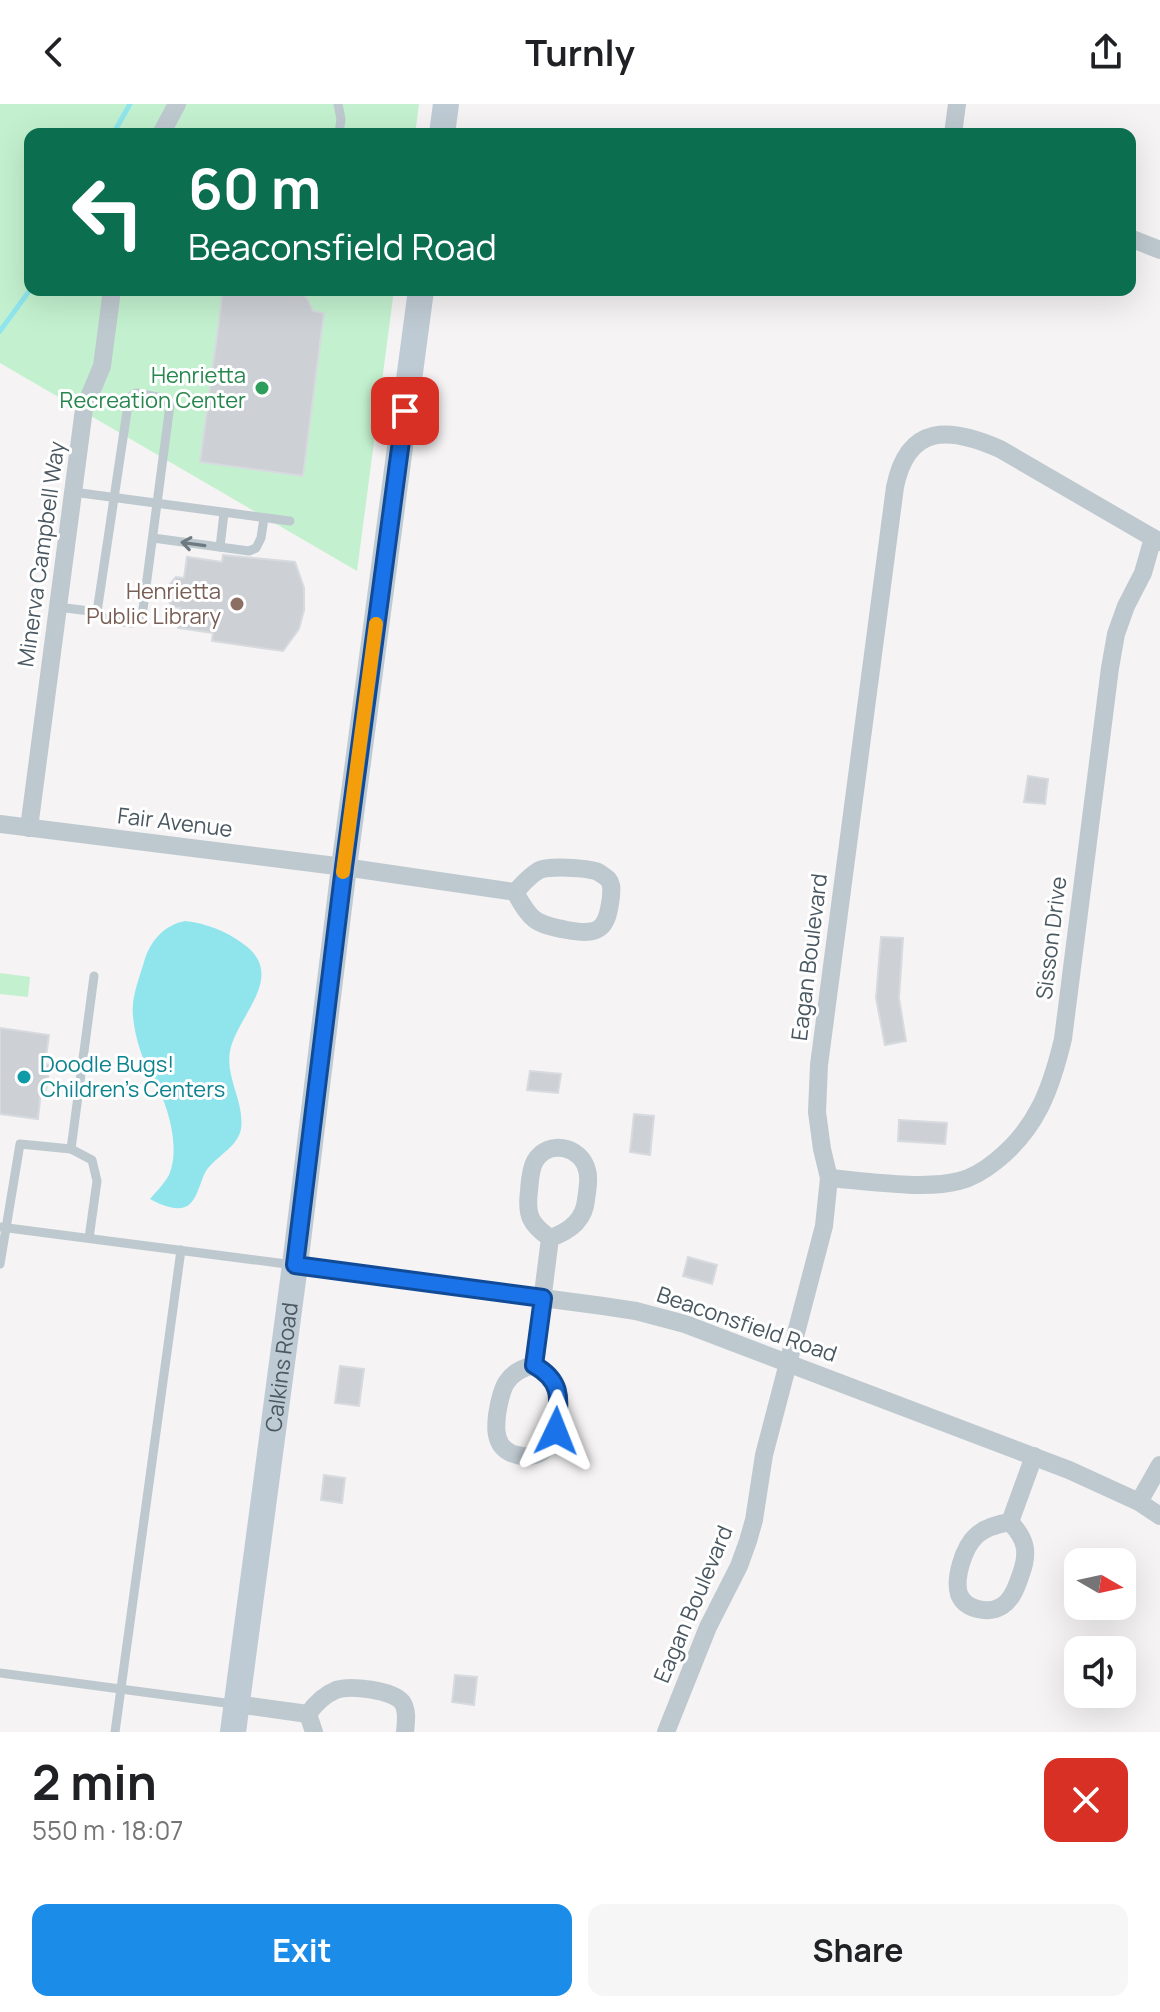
<!DOCTYPE html>
<meta charset="utf-8">
<style>
body{margin:0;font-family:Manrope,sans-serif;background:#f6f6f6;color:#202124;height:100vh;display:flex;flex-direction:column;font-size:30px;white-space:nowrap}
*{box-sizing:border-box;margin:0}
p{font-size:26px;color:#757577}
.icon{flex:none;width:44px;height:44px;fill:none;stroke:currentColor;stroke-width:2;stroke-linecap:round;stroke-linejoin:round}
.map{position:relative;height:1628px;overflow:hidden}
.drawer{display:flex;flex-direction:column;background:#fff;flex:1}
.drawer>*{flex:none}
.top-card{position:absolute;left:24px;top:24px;width:1112px;height:168px;border-radius:16px;box-shadow:0 8px 32px #0002;background:#0b6e4f;color:#fff;overflow:hidden}
.needle{width:52px;rotate:99deg}
.controls{position:absolute;left:1064px;top:1444px;display:grid;gap:16px}
.controls a{display:grid;place-items:center;width:72px;height:72px;border-radius:16px;background:#fff;box-shadow:0 8px 32px #0002;font-size:40px}
.pin{position:absolute;display:grid;place-items:center;width:68px;height:68px;color:#fff;margin:-34px;border-radius:16px;box-shadow:0 4px 12px #0006}
.me{position:absolute;width:88px;margin:-44px;rotate:2deg;stroke-linejoin:round;filter:drop-shadow(0 0 6px #0008)}
.turn{display:flex;align-items:center;gap:28px;height:168px;padding:0 32px;font-size:36px}
.turn .icon{width:104px;height:104px;stroke-width:2.5}
.turn b{display:block;font-size:56px;line-height:68px}
.round{display:grid;place-items:center;flex:none;width:84px;height:84px;border-radius:16px;background:#f6f6f6}
.overview{display:flex;align-items:center;justify-content:space-between;height:136px;padding:0 32px}
h1{font-size:48px;font-weight:700;line-height:60px}
.button{display:flex;gap:16px;margin-top:auto;padding:16px 32px}
.button a{flex:1;height:92px;border-radius:16px;background:#1b8ce7;color:#fff;font-size:32px;font-weight:700;line-height:92px;text-align:center}
.button a+a{background:#f6f6f6;color:#202124}
header{display:flex;justify-content:space-between;align-items:center;height:104px;padding:0 32px;background:#fff;font-size:36px;font-weight:700}
.map>svg:first-child{display:block}
.green{fill:#c3f1cf}
.water{fill:#90e5ed}
.lines{fill:none;stroke-linecap:round;stroke-linejoin:round}
.stream{stroke:#90e5ed;stroke-width:5}
.building{fill:#cdd0d5;stroke:#d7dade;stroke-width:2}
.lane{stroke:#bec9cf;stroke-width:9}
.street{stroke:#bec9cf;stroke-width:18}
.secondary{stroke:#bfcbd4;stroke-width:26}
.oneway{stroke:#6d7a82}
.route-casing{stroke:#114b97;stroke-width:20}
.route{stroke:#1a73e8;stroke-width:14}
.slow{stroke:#f59e0b;stroke-width:14}
.leisure-dot{fill:#2e9e5b;stroke:#fff;stroke-width:3}
.education-dot{fill:#8d6e63;stroke:#fff;stroke-width:3}
.culture-dot{fill:#0f9aa8;stroke:#fff;stroke-width:3}
.labels{text-anchor:middle;stroke-width:6;stroke-linejoin:round;paint-order:stroke}
.leisure-label{font-size:22px;fill:#27864d;stroke:#fff;text-anchor:end}
.street-label{font-size:22px;fill:#4a5861;stroke:#fff}
.education-label{font-size:22px;fill:#785e54;stroke:#fff;text-anchor:end}
.culture-label{font-size:22px;fill:#0d838f;stroke:#fff;text-anchor:start}
</style>
<header><svg class="icon" aria-label="back" viewBox="0 0 24 24"><path d="M15 5l-7 7 7 7"/></svg>Turnly<svg class="icon" aria-label="share" viewBox="0 0 24 24"><path d="M12 15V3M7 8l5-5 5 5M5 13v7h14v-7"/></svg></header>
<div class="map">
<svg width="1160" height="1628" viewBox="0 0 1160 1628">
<rect width="100%" height="100%" fill="#f5f3f3"/>
<!-- green -->
<g class="green">
<polygon points="0,0 419,0 415,30 30,30 30,186 394,186 357,467 0,259"/>
<polygon points="0,869 30,873 28,893 0,890"/>
</g>
<!-- water -->
<path class="water" d="M185 817C205 819 226 827 242 839 289 871 237 911 230 947 225 973 245 999 241 1025 237 1044 216 1052 206 1067 200 1077 197 1099 185 1103 174 1107 159 1100 150 1095 156 1088 164 1080 169 1071 179 1048 171 1014 162 993 156 979 148 967 143 954 138 941 134 925 133 912 131 894 139 875 144 858 150 837 164 821 185 817Z"/>
<g class="lines">
<!-- stream -->
<g class="stream">
<polyline points="113,30 130,0"/>
<polyline points="0,227 30,186"/>
</g>
</g>
<!-- building -->
<g class="building">
<polygon points="223,186 295,186 307,194 313,207 324,209 303,372 200,358"/>
<polygon points="223,451 295,458 304,484 304,506 299,525 283,547 212,537 213,529 178,524 181,504 172,503 169,497 168,488 170,480 176,473 184,474 187,453 222,458"/>
<polygon points="1028,672 1048,675 1045,700 1024,698"/>
<polygon points="881,833 903,834 899,894 906,937 885,941 876,894"/>
<polygon points="0,924 49,931 45,960 50,961 46,986 41,985 38,1015 0,1010"/>
<polygon points="530,967 561,970 558,989 527,986"/>
<polygon points="634,1010 654,1012 650,1051 630,1048"/>
<polygon points="899,1016 947,1019 945,1040 898,1037"/>
<polygon points="688,1153 717,1161 712,1180 683,1172"/>
<polygon points="340,1262 364,1265 359,1302 335,1299"/>
<polygon points="324,1371 345,1374 342,1399 321,1396"/>
<polygon points="455,1571 477,1573 474,1601 452,1598"/>
</g>
<g class="lines">
<!-- lane -->
<g class="lane">
<polyline points="338,0 341,15 339,30"/>
<polygon points="136,289 163,294 170,301 142,513 132,519 107,516 97,508 129,294"/>
<polyline points="73,388 290,417"/>
<polyline points="153,434 249,447 256,444 261,434 264,414"/>
<polyline points="220,443 224,409"/>
<polyline points="58,503 97,508"/>
<polyline points="71,1045 94,872"/>
<polyline points="0,1123 294,1161"/>
<polyline points="0,1160 20,1040 71,1045 92,1056 97,1077 89,1134"/>
<polyline points="0,1569 233,1600"/>
<polyline points="115,1628 181,1146"/>
</g>
<!-- street -->
<g class="street">
<polyline points="161,30 177,0"/>
<polyline points="953,30 957,0"/>
<polyline points="1130,134 1160,146"/>
<path d="M0 720 344 763 515 788C531 817 535 820 567 826 600 832 607 825 611 793 611 786 613 781 608 775 607 774 600 769 598 768 589 764 546 761 538 767 529 772 522 781 515 788"/>
<polyline points="29,724 84,305 102,262 112,186"/>
<path d="M829 1074C865 1077 925 1086 959 1077 972 1074 986 1065 996 1057 1037 1024 1051 985 1063 935L1110 564 1116 530 1126 502 1143 469 1153 434"/>
<polyline points="295,1161 603,1202 636,1207 685,1220 1069,1366 1139,1398 1160,1412"/>
<path d="M534 1261C547 1268 558 1277 558 1293 560 1319 555 1355 522 1352 514 1351 506 1348 501 1341 495 1332 496 1321 497 1311 501 1285 505 1268 534 1261L550 1134C568 1128 584 1117 586 1096 587 1087 590 1075 587 1066 581 1042 548 1035 535 1057 530 1066 530 1077 529 1087 526 1111 530 1120 550 1134"/>
<polyline points="1139,1398 1160,1361"/>
<path d="M1010 1418C1026 1435 1029 1448 1021 1470 1017 1481 1013 1495 1002 1502 989 1510 965 1506 959 1490 954 1474 964 1443 976 1432 985 1423 998 1420 1010 1418L1034 1352"/>
<polyline points="236,1600 308,1610"/>
<path d="M314 1628 308 1610C315 1600 324 1591 336 1586 350 1581 393 1586 402 1598 408 1606 406 1618 405 1628"/>
<path d="M666 1628 708 1523 739 1462 748 1437 754 1416 764 1351 824 1122 829 1074 822 1045 817 1008 819 961 895 383C908 319 950 323 1000 345L1160 438"/>
</g>
<!-- secondary -->
<g class="secondary">
<polyline points="442,30 446,0"/>
<path id="s1" d="M233 1628 295 1161 344 763 421 186"/>
</g>
</g>
<!-- one-way arrows -->
<defs><path id="oneway-shaft" d="M-6 0H5M1.5-3L5.5 0L1.5 3" fill="none" stroke-width="1.6" stroke-linecap="round" stroke-linejoin="round" transform="scale(2)"/></defs>
<use class="oneway" href="#oneway-shaft" transform="translate(193 440) rotate(-172)"/>
<g class="lines">
<defs>
<path id="route" d="M405 307 344 763 295 1161 543 1194 534 1261C564 1278 559 1296 556 1327"/>
</defs>
<!-- route casing -->
<use href="#route" class="route-casing"/>
<!-- route -->
<use href="#route" class="route"/>
<!-- slow -->
<polyline class="slow" points="343,768 376,520"/>
</g>
<!-- markers -->
<circle class="leisure-dot" cx="262" cy="284" r="8"/>
<circle class="education-dot" cx="237" cy="500" r="8"/>
<circle class="culture-dot" cx="24" cy="973" r="8"/>
<g class="labels">
<!-- leisure labels -->
<g class="leisure-label">
<text x="246" y="279">Henrietta<tspan x="246" dy="25">Recreation Center</tspan></text>
</g>
<!-- street labels -->
<g class="street-label">
<text transform="translate(41 450) rotate(-82)" y="8">Minerva Campbell Way</text>
<text transform="translate(175 718) rotate(7)" y="8">Fair Avenue</text>
<text transform="translate(1051 834) rotate(-83)" y="8">Sisson Drive</text>
<text transform="translate(809 853) rotate(-83)" y="8">Eagan Boulevard</text>
<text transform="translate(747 1220) rotate(19)" y="8">Beaconsfield Road</text>
<text dy="8" stroke="none"><textPath href="#s1" startOffset="368">Calkins Road</textPath></text>
<text transform="translate(693 1500) rotate(-67)" y="8">Eagan Boulevard</text>
</g>
<!-- education labels -->
<g class="education-label">
<text x="221" y="495">Henrietta<tspan x="221" dy="25">Public Library</tspan></text>
</g>
<!-- culture labels -->
<g class="culture-label">
<text x="40" y="968">Doodle Bugs!<tspan x="40" dy="25">Children's Centers</tspan></text>
</g>
</g>
</svg>
<div class="controls">
<a><svg class="needle" viewBox="-14 -14 28 28"><path d="M0-13l5 13h-10z" fill="#e53935"/><path d="M0 13l5-13h-10z" fill="#757577"/></svg></a>
<a><svg class="icon" aria-label="sound" viewBox="0 0 24 24"><path d="M4 9h4l5-4v14l-5-4H4zM17 9q2 3 0 6"/></svg></a>
</div>
<div class="pin" style="left:405px;top:307px;background:#d93025"><svg class="icon" aria-label="arrive" viewBox="0 0 24 24"><path d="M6 21V4h12l-3 4 3 4H6"/></svg></div>
<svg class="me" style="left:556px;top:1327px" viewBox="-20 -20 40 40"><path d="M0-17L14 15 0 8-14 15z" fill="#1a73e8" stroke="#fff" stroke-width="4"/></svg>
<div class="top-card">
<div class="turn"><svg class="icon" aria-label="left" viewBox="0 0 24 24"><path d="M17 20v-9H6M10 6l-5 5 5 5"/></svg><div><b>60 m</b>Beaconsfield Road</div></div>
</div>
</div>
<section class="drawer">
<div class="overview"><div><h1>2 min</h1><p>550 m · 18:07</p></div><a class="round" style="background:#d93025;color:#fff"><svg class="icon" aria-label="close" viewBox="0 0 24 24"><path d="M6 6l12 12M18 6L6 18"/></svg></a></div>
<div class="button"><a>Exit</a><a>Share</a></div>
</section>
